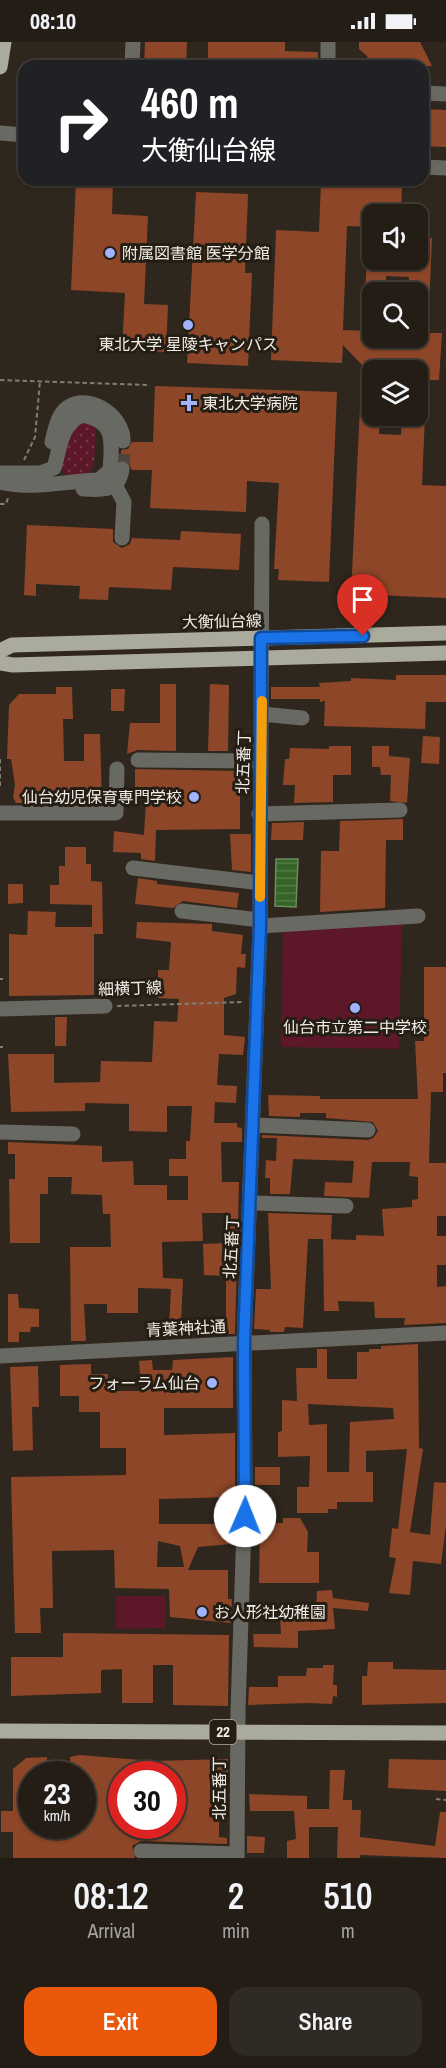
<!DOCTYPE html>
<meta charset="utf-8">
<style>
body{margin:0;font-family:"Archivo Narrow","Noto Sans JP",sans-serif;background:#2f2a23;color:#f1f3f6;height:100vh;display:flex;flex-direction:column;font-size:22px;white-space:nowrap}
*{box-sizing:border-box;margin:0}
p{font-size:20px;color:#a3a2a1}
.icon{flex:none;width:33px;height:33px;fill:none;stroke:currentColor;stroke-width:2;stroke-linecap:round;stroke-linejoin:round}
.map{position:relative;height:1816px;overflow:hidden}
.details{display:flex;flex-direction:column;background:#231d16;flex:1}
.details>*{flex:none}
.guide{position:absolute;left:18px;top:18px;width:411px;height:126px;border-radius:18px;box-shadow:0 2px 4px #0004,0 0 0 2px #403b35;background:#202124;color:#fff;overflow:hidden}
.fabs{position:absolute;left:362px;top:162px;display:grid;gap:12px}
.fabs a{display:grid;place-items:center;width:66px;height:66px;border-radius:12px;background:#231d16;box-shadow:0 2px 4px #0004,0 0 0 2px #403b35;font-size:30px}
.speed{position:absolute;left:18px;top:1719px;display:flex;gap:12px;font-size:30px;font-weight:700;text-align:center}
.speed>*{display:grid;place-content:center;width:78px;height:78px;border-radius:50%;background:#231d16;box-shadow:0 2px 4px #0004,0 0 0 2px #403b35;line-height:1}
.speed small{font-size:15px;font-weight:400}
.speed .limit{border:9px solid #d22;background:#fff;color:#111}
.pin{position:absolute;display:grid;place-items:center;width:51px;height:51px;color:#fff;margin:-62px -26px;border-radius:50% 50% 50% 0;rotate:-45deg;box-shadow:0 0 6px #0007}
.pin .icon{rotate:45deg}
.me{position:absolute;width:66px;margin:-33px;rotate:1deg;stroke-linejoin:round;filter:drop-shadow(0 0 4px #0008)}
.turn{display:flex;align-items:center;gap:21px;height:126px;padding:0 24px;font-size:27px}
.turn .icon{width:78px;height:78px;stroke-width:2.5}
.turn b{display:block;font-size:42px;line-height:51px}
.eta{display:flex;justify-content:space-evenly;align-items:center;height:102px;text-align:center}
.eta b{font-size:36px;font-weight:600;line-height:42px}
.action{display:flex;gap:12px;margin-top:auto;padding:12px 24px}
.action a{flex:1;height:69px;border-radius:18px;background:#ea580c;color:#fff;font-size:24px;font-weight:600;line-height:69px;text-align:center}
.action a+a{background:#2f2a23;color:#f1f3f6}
.status{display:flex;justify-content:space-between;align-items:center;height:42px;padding:0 30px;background:#231d16;direction:ltr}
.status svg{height:16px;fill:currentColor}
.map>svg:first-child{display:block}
.grass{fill:url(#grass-dots)}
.pitch{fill:#5c1828}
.water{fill:url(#water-rules);stroke:#6d8d60;stroke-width:1.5}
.building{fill:#8d4628;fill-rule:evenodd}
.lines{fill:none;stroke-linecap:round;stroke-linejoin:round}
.minor-tunnel{stroke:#4c453b;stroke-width:15;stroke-dasharray:15 8;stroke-linecap:butt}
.path{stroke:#837c73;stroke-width:2;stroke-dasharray:4.5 3;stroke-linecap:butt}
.minor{stroke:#696963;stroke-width:15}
.major{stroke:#aaaa9d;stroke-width:15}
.route-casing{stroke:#114b97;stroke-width:15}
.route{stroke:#1a73e8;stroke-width:10}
.slow{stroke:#f59e0b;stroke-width:10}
.poi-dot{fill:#a2b2fd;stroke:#251e14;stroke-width:2}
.labels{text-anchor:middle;stroke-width:6;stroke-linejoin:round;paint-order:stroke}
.shield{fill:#251e14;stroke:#b4aea6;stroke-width:1.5}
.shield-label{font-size:15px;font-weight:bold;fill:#f1ece5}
.poi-label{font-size:16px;fill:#f1ece5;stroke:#251e14;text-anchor:start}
.street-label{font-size:16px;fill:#f1ece5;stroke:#251e14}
</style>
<div class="status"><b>08:10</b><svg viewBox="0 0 49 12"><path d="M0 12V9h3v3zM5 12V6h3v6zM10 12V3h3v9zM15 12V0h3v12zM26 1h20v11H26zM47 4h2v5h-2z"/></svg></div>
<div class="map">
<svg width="446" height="1816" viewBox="0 0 446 1816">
<defs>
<pattern id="grass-dots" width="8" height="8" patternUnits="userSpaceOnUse" patternTransform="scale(1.5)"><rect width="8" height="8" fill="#5c1828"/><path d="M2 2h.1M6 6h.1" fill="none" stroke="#743a47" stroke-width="1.8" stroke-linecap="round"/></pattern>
<pattern id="water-rules" width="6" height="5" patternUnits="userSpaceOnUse" patternTransform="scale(1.5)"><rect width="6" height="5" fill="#356427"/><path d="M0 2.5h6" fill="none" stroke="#537a46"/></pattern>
</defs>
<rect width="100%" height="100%" fill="#2f271d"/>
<!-- grass -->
<path class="grass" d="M82 378 94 385 96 389 94 422 88 433 68 434 62 429C60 408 70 394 82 378Z"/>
<!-- pitch -->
<g class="pitch">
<polygon points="283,879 402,881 399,1007 281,1005"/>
<polygon points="116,1554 166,1554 166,1586 116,1587"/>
</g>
<!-- water -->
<polygon class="water" points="276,817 298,817 296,865 275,864"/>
<!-- building -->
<g class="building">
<polygon points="145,0 187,0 186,24 144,24"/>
<polygon points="208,0 285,0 285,9 318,10 318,24 208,24"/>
<polygon points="359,0 420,0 432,24 371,24 367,14 359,7"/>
<polygon points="423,67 446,68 446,105 423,104"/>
<polygon points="76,138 113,139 112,172 148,174 144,262 168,263 166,310 122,308 125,251 71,248"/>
<polygon points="321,140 402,142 401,172 372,172 372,185 347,184 343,288 372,289 372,296 417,296 417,250 408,250 409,235 386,234 386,250 365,250 367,218 417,218 417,196 432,196 428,291 442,291 439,338 427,338 426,369 417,369 417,328 372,328 372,374 380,374 379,392 401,393 402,374 425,374 422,443 446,444 446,556 351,552 362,323 343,303 342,321 271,318 276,188 319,190"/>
<polygon points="196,150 248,152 245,231 252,231 248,324 187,321"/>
<polygon points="155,344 337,350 329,540 278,538 279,527 274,527 279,441 247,439 246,470 150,466 152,428 132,428 128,420 121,418 121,408 128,407 132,400 153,400"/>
<polygon points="27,483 113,487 113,500 122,506 130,502 132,496 180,498 181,489 241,492 239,528 173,525 171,548 109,545 108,558 79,557 80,544 36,542 36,554 24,553"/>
<polygon points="396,633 446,633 446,660 426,660 425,687 324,684 325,659 320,660 320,657 271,657 271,645 320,645 319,641 351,639 351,636 396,638"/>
<polygon points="160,642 176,642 176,709 138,708 127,712 130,681 160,681"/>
<polygon points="210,642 229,643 228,709 208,709"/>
<polygon points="56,645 72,645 73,677 63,677 64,719 84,719 84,692 100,692 102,761 16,761 13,755 15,743 11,717 7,717 9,663 19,652 56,652"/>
<polygon points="111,647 125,647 124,669 111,669"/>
<polygon points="423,694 440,695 439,722 421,721"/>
<polygon points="329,704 351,704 351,733 333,733 333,760 294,761 295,743 283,743 285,717 289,717 290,706 329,707"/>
<polygon points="372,704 389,704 389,714 410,716 407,761 390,759 391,733 381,733 380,725 372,725"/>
<polygon points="135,727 240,729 240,787 156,788 155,819 141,817 141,811 113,810 114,789 144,793 146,757 135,757"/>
<polygon points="403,777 403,798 386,798 385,866 320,870 321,809 339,809 340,779"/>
<polygon points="304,780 303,798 271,798 272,781"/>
<polygon points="230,792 251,792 251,830 232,828"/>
<polygon points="65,805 86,805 86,822 91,822 91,839 102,840 103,892 94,892 94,953 9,954 9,892 27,893 28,869 56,870 55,885 92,885 92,863 50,862 50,843 59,843 59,824 65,824"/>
<polygon points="138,836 157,839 157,842 239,851 237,866 183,859 173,866 135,862"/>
<polygon points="8,842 23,842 23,861 8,862"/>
<polygon points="137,880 212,882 212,889 243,893 241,912 246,912 245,926 237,925 236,952 224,956 224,993 245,995 243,1013 219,1012 217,1043 237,1044 236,1061 215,1060 214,1081 237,1081 237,1085 242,1086 242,1100 221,1100 222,1140 239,1140 235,1292 226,1292 226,1234 204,1233 203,1202 225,1201 225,1171 202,1171 203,1199 162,1200 163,1236 183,1237 181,1282 183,1286 193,1287 193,1294 150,1296 151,1286 169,1286 171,1247 138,1246 138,1271 107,1271 107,1262 84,1262 86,1299 71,1299 70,1205 111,1205 110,1172 103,1172 102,1153 71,1152 72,1135 48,1135 48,1152 40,1152 40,1201 10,1201 9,1137 15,1137 15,1112 8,1112 8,1100 102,1104 102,1120 133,1119 134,1143 167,1143 167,1158 188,1158 188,1134 169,1134 169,1117 186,1117 186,1099 190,1099 192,1064 167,1064 167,1090 129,1089 129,1062 85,1061 85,1069 11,1070 8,1012 54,1012 54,1041 100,1040 101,1019 152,1020 154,979 177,980 179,957 158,956 158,928 169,928 171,900 136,896"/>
<polygon points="424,925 446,925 446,1031 443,1031 443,1050 431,1050 429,1121 446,1121 446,1174 437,1174 437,1194 446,1194 446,1223 437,1223 437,1245 446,1244 446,1281 404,1283 405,1276 375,1276 374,1260 338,1259 339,1269 324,1269 323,1197 356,1198 356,1193 384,1194 382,1167 412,1165 412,1158 418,1157 418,1135 409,1134 410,1120 372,1120 369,1156 324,1154 325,1140 352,1141 354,1119 293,1117 290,1152 270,1152 270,1136 265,1136 266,1118 276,1119 277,1096 262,1096 262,1093 368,1098 373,1096 378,1089 373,1080 326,1076 326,1071 300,1071 300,1075 269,1074 268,1053 320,1054 320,1057 418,1057 415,999 424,999"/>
<polygon points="55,975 67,975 66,1004 55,1004"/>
<polygon points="268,1171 332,1173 331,1197 308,1197 303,1286 285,1285 284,1290 270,1290 270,1288 254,1287 256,1247 271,1247"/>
<polygon points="8,1252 18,1252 19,1266 39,1267 39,1285 31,1285 30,1290 19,1290 19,1300 8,1300"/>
<path d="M418 1302 419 1406 423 1407 410 1490 430 1493 434 1440 446 1441V1483L441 1522 413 1519 410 1553 389 1551 396 1516 389 1515 392 1486 398 1487 407 1407 366 1409V1430H373V1460H337V1467H328V1471H297V1445H309L310 1414 278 1415V1390L282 1389V1358L297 1359 296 1326H317V1307H327V1337H357V1310H369V1307H381V1304ZM308 1362 393 1366 394 1377 350 1380 349 1430H327V1382L309 1383Z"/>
<path d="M233 1315V1366H164V1393L235 1391V1455L159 1457V1482H225L232 1485 231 1502 198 1505 188 1528H228V1557H232L231 1581 170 1575 169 1547 115 1546 114 1508 52 1509 53 1566H40L41 1591H15L11 1435 126 1433V1406H100V1370H79V1354H60V1323L91 1322V1332H108V1349H141L139 1319 152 1318 153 1328H172L173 1318ZM158 1499 180 1504 184 1525H157Z"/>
<polygon points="38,1324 39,1365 32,1365 33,1408 13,1409 10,1325"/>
<rect x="255" y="1425" width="25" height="18"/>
<polygon points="283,1476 300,1476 308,1490 307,1510 319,1510 319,1541 259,1541 260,1481 283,1481"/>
<polygon points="332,1548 333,1556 369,1561 368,1569 333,1566 335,1587 298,1589 298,1606 254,1605 253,1592 281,1592 280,1572 316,1570 317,1549"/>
<polygon points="63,1591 229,1593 228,1664 173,1663 173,1623 153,1623 153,1661 122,1661 122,1627 101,1628 101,1651 11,1654 11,1615 63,1615"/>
<polygon points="368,1620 393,1620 393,1627 446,1628 446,1661 362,1663 362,1634 367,1634"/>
<polygon points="323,1623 334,1623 333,1643 337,1643 337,1655 333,1654 332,1662 306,1661 248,1663 249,1645 278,1645 278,1634 306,1634 307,1626 323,1626"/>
<path d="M79 1713 153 1719 228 1717V1739H219V1795L227 1796V1802L141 1799 132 1804 135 1816H13V1790H1V1769H13V1727L26 1716 47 1715V1732H32V1784L82 1788V1732H70V1715ZM122 1732H172V1784H122Z"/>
<polygon points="389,1717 446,1718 446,1749 388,1746"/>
<polygon points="330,1728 345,1728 343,1758 352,1758 352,1768 361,1768 360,1795 435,1804 440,1770 446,1770 446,1816 360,1813 360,1816 337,1816 338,1785 309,1785 309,1816 287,1816 287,1799 296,1797 294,1769 250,1769 249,1752 307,1754 307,1767 329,1767"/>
<polygon points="247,1794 265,1795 264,1811 247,1811"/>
</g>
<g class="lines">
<!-- minor-tunnel -->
<polyline class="minor-tunnel" points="122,427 123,399"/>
<!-- path -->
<g class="path">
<polyline points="0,338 150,343"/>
<polyline points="24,418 35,395 40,339"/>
<polyline points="0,462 6,462 8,456"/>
<polyline points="0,744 0,717 3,717"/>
<polyline points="0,937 3,937"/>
<polyline points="117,964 243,960"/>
<polyline points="0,1005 3,1005"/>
<polyline points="436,1757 446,1758"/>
</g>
<!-- minor -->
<g class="minor">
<polyline points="132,24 133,0"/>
<polyline points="328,24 328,0"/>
<polyline points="423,51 446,52"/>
<polyline points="0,91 24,93"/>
<polyline points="423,125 446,126"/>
<path d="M52 400C55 388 58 370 70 364 93 352 124 376 123 399"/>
<path d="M0 431H40L54 426C60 406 61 383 81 373 116 378 112 400 110 428L99 438C66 439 32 448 0 440"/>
<polyline points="115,443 124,460 122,496"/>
<path d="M83 447C101 448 119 450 122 427"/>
<polyline points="262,672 302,676"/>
<polyline points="138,718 260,719"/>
<polyline points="0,771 116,771 117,727"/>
<polyline points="259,772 400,768"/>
<polyline points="133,826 260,841"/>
<polyline points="182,869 260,878"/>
<polyline points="260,884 418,874"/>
<polyline points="0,967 105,964"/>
<polyline points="254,1083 368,1088"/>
<polyline points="0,1090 73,1092"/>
<polyline points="251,1161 346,1164"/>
<polyline points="0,1314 446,1291"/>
<polyline points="141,1809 237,1812"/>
<polyline points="237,1816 238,1669 245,1453 244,1301 260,884 262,482"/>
</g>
<!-- major -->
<g class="major">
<polyline points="0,25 4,0"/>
<polyline points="0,609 12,603 446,591"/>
<polyline points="0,621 13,623 446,611"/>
<polyline points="0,1689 446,1691"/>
</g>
</g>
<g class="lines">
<defs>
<polyline id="route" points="245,1474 244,1301 260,885 261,596 363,594"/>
</defs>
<!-- route casing -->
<use href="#route" class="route-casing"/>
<!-- route -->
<use href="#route" class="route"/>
<!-- slow -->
<polyline class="slow" points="260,855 262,659"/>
</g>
<!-- markers -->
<g class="poi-dot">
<circle cx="110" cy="211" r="6"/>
<circle cx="188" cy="283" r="6"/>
<path d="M186 352h6v6h6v6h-6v6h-6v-6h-6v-6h6z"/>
<circle cx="194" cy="755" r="6"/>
<circle cx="355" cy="966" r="6"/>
<circle cx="212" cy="1341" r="6"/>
<circle cx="202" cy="1570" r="6"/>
</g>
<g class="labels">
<!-- shield labels -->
<rect class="shield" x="209.5" y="1678" width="27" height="24" rx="4.5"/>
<g class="shield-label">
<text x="223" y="1695">22</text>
</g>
<!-- poi labels -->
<g class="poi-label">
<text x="122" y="217">附属図書館 医学分館</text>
<text x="188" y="308" text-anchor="middle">東北大学 星陵キャンパス</text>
<text x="202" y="367">東北大学病院</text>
<text x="182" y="761" text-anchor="end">仙台幼児保育専門学校</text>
<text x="355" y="991" text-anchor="middle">仙台市立第二中学校</text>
<text x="200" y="1347" text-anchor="end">フォーラム仙台</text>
<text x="214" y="1576">お人形社幼稚園</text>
</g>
<!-- street labels -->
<g class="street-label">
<text transform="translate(222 579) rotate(-1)" y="6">大衡仙台線</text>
<text transform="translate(243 720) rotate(-88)" y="6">北五番丁</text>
<text transform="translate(130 946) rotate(-2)" y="6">細横丁線</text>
<text transform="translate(231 1205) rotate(-87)" y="6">北五番丁</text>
<text transform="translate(186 1286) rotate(-3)" y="6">青葉神社通</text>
<text transform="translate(219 1746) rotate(-90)" y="6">北五番丁</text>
</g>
</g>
</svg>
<div class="fabs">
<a><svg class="icon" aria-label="sound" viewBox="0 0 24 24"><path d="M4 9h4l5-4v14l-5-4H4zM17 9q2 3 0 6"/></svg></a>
<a><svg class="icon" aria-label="search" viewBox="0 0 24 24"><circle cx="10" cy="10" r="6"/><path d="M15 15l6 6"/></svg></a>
<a><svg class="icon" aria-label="layers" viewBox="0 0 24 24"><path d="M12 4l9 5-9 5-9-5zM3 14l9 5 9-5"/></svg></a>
</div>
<div class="speed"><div>23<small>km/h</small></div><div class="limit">30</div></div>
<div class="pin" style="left:363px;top:594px;background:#d93025"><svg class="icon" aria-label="arrive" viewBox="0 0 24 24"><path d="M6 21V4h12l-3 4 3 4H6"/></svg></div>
<svg class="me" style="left:245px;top:1474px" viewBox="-20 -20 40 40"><circle r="19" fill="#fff"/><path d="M0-13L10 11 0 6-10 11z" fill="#1a73e8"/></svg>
<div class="guide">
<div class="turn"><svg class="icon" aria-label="right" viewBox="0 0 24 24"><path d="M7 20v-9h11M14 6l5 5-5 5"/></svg><div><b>460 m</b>大衡仙台線</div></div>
</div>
</div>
<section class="details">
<div class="eta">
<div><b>08:12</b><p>Arrival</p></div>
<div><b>2</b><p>min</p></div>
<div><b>510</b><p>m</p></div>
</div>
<div class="action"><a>Exit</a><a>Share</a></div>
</section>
